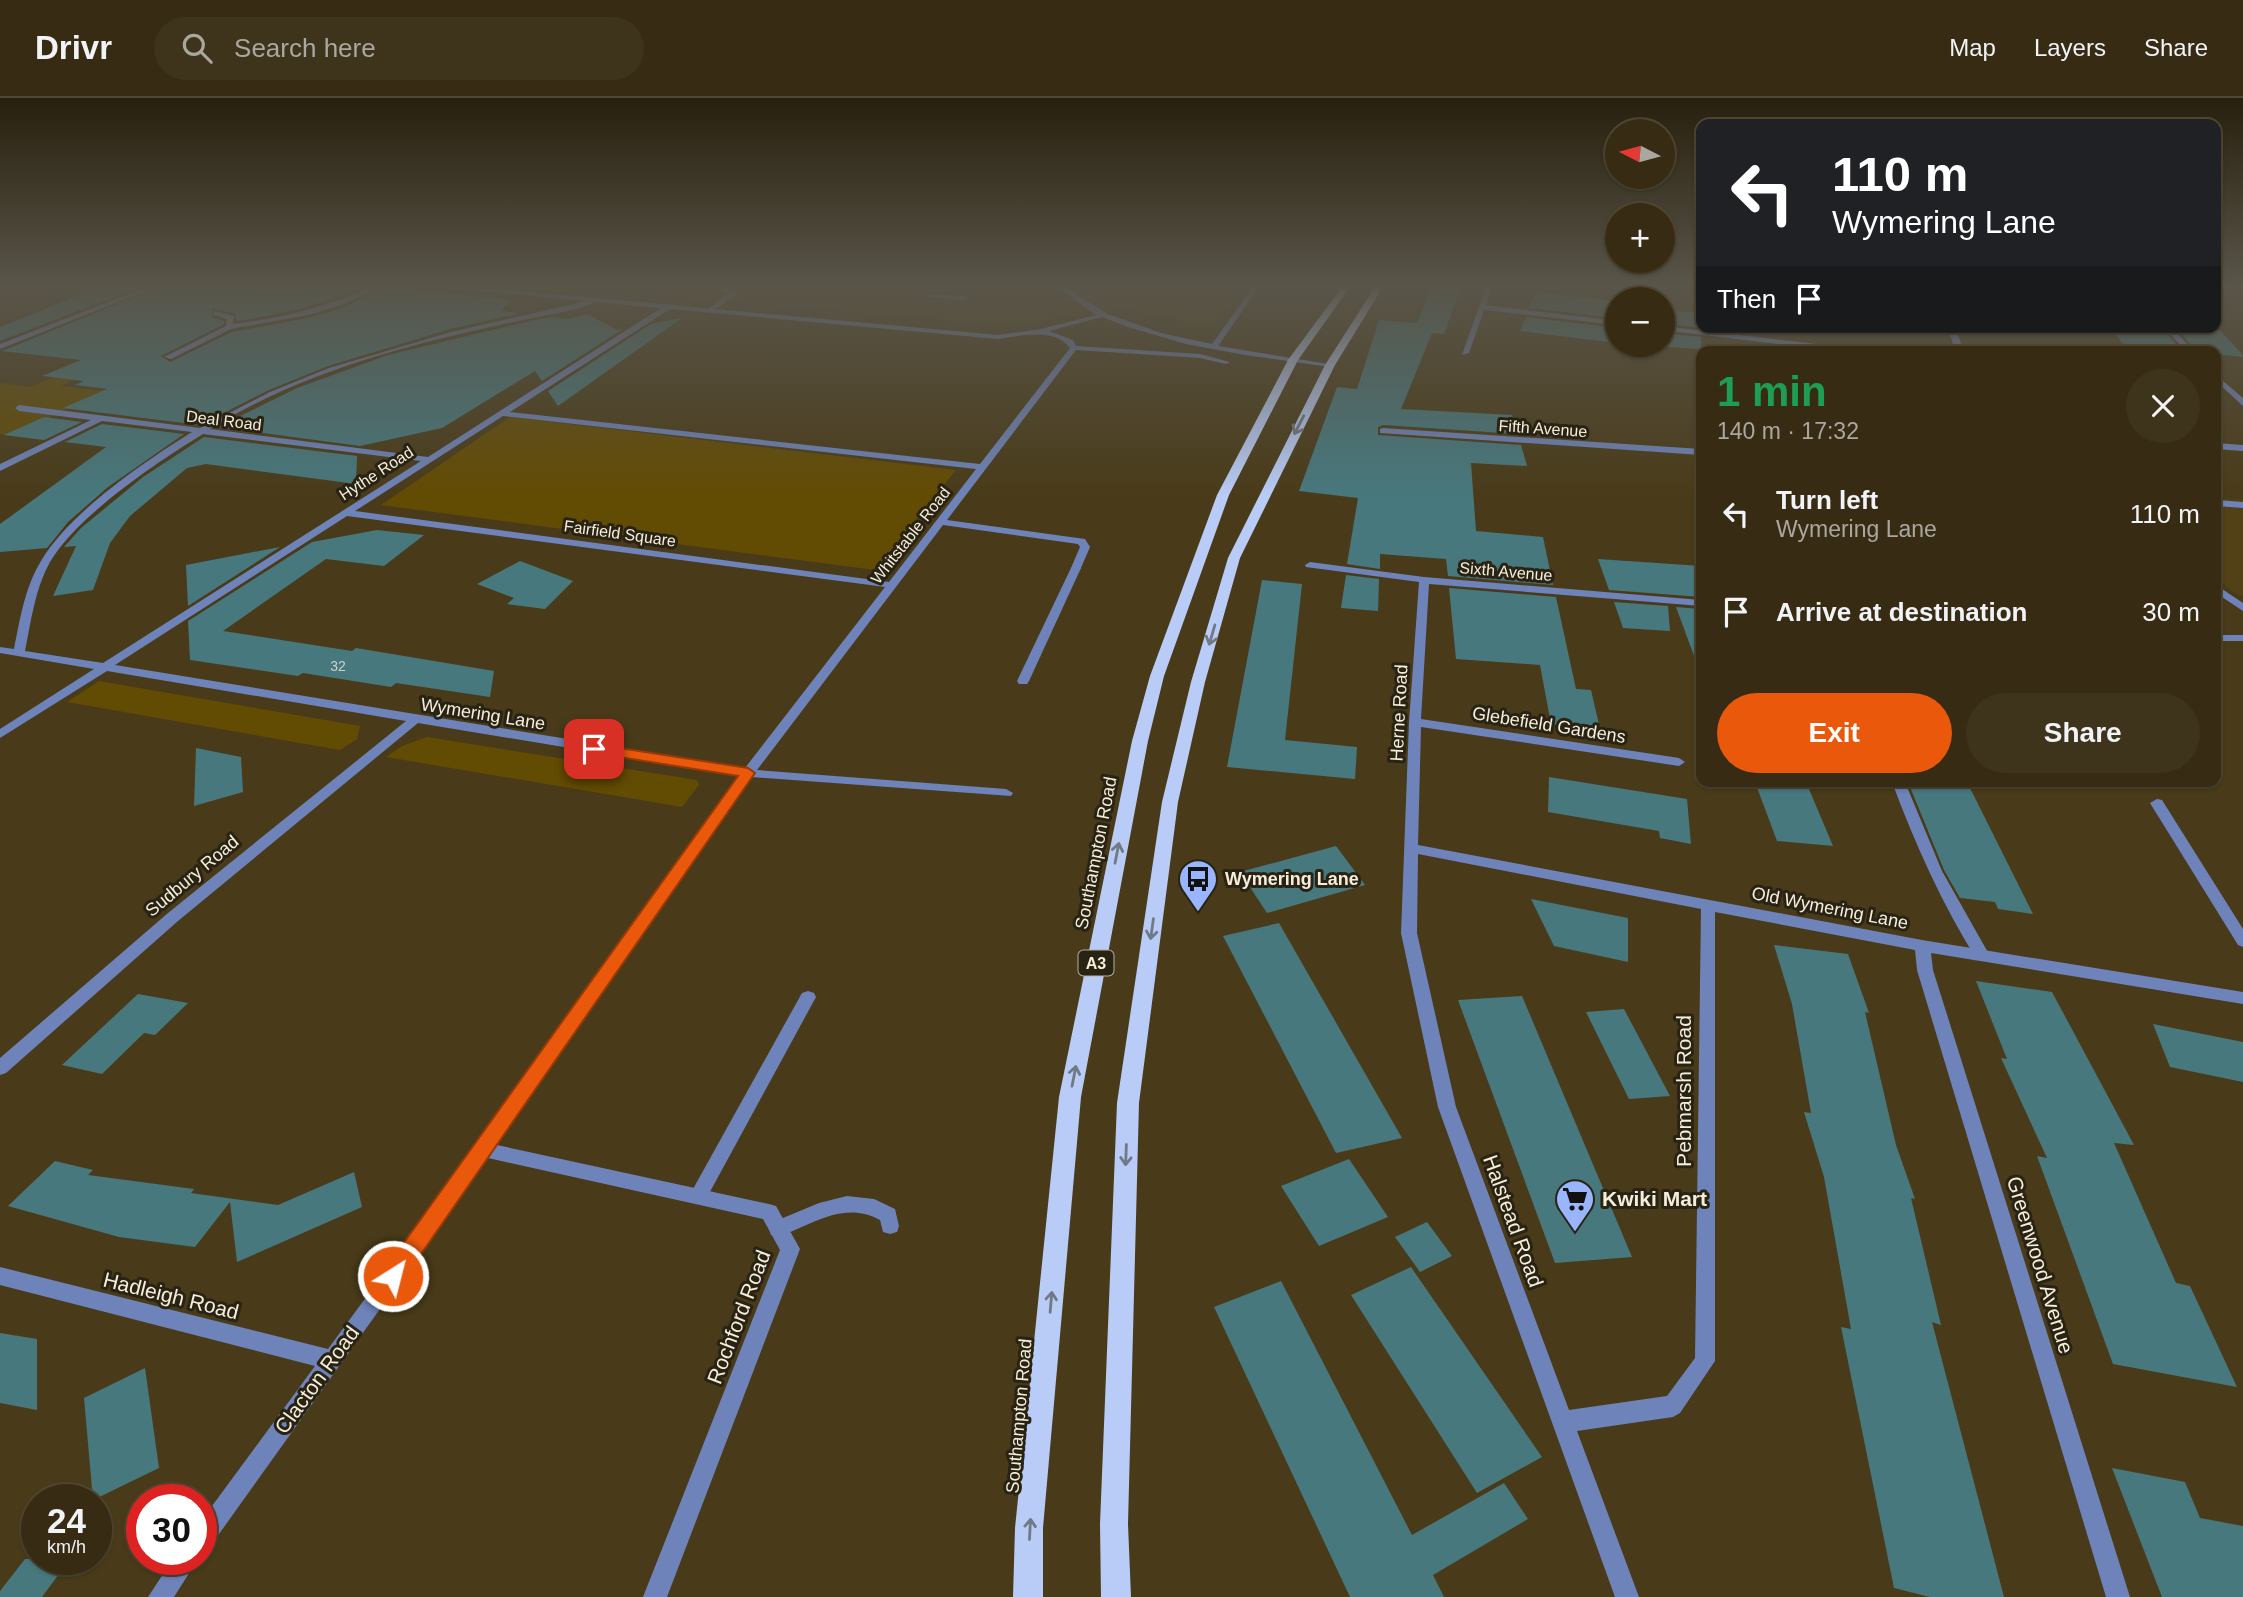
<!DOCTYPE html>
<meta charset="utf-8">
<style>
body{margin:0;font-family:Arial,sans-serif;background:#3e341c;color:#f1f3f6;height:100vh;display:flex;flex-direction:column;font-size:26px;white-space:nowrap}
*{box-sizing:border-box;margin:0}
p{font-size:23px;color:#aaa7a0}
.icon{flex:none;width:38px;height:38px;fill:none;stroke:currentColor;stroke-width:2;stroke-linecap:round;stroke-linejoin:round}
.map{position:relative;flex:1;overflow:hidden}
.drawer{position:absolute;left:1696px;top:248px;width:525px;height:441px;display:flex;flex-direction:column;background:#372c13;border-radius:14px;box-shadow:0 2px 5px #0004,0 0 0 2px #514833}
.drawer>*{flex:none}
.banner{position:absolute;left:1696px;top:21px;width:525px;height:214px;border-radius:14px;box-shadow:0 2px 5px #0004,0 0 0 2px #514833;background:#202124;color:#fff;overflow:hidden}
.needle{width:46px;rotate:276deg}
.fabs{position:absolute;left:1605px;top:21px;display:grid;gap:14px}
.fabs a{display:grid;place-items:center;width:70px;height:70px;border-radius:50%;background:#372c13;box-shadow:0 2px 5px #0004,0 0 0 2px #514833;font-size:35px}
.speed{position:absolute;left:21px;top:1386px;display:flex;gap:14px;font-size:35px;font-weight:700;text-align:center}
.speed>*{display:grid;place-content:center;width:91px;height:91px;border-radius:50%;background:#372c13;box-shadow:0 2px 5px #0004,0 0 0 2px #514833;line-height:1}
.speed small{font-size:18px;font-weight:400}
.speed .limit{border:10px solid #d22;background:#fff;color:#111}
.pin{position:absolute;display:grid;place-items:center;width:60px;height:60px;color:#fff;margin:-30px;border-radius:14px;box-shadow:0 4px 10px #0006}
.me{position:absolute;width:77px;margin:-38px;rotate:36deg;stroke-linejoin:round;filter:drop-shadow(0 0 5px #0008)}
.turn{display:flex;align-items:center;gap:24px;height:147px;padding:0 21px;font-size:32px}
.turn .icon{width:91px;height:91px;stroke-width:2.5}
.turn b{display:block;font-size:49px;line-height:60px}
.then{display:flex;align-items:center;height:66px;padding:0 21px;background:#0003;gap:14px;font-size:26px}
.round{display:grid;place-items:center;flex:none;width:74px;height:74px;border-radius:37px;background:#3e341c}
.head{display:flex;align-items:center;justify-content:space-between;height:119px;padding:0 21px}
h1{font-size:42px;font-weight:700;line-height:52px;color:#1e9e55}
.cta{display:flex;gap:14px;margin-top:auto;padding:14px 21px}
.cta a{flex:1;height:80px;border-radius:42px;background:#ea580c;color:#fff;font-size:28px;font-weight:700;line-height:80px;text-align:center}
.cta a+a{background:#3e341c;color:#f1f3f6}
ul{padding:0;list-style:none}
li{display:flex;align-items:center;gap:21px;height:98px;padding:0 21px}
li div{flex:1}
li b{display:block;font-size:26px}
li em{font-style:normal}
header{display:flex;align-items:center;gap:42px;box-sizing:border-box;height:98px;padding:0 35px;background:#372c13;border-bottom:2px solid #514833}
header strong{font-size:33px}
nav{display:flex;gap:38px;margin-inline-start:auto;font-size:24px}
.search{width:490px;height:63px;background:#3e341c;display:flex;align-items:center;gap:18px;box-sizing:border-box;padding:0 24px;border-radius:38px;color:#aaa7a0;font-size:26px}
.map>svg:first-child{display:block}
.built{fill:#524116}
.green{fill:#624b02}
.building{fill:#47787e}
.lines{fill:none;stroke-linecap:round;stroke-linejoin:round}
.service{fill:#6e83ba;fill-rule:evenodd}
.minor{fill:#6e83ba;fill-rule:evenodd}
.primary{fill:#b9ccf8;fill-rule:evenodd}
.oneway{stroke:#717886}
.route{fill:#ea580c;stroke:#983908;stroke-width:2}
.labels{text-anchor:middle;stroke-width:6;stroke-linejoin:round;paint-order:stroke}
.number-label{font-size:14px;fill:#cad0c3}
.far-street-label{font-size:16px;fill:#f6edda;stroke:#292314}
.shield{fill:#292314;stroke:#b8b09f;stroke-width:2}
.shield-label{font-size:16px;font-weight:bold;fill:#f6edda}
.street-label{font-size:18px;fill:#f6edda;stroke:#292314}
.poi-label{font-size:18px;font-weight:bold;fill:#f6edda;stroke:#292314;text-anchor:start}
.near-street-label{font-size:21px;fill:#f6edda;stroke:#292314}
.near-poi-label{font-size:21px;font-weight:bold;fill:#f6edda;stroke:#292314;text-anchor:start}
</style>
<header>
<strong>Drivr</strong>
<div class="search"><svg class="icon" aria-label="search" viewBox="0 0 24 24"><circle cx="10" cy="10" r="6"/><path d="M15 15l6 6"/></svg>Search here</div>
<nav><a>Map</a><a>Layers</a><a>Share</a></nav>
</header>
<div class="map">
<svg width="2243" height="1499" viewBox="0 0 2243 1499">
<rect width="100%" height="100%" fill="#493b19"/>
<!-- built -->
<g class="built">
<polygon points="754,189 1246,189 1220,223 1195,226 1126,211 1008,228 733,203"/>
<polygon points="2216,400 2243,402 2243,498 2238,497 2216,480"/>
</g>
<!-- green -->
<g class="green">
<polygon points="584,189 754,189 733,203"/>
<polygon points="65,274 85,276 61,288 106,293 9,338 0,336 0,285 30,289"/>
<polygon points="510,319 956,372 875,472 381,407"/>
<polygon points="99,583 360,628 357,641 340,652 67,604"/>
<polygon points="427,639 697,682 699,687 682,709 386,659 402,648"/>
</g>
<!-- building -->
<g class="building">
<polygon points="100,189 140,189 0,243 0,229"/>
<polygon points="159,189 366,189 303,210 251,221 236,223 235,215 212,211 212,219 224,223 224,226 161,258 170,264 232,234 308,220 343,210 383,189 511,202 501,213 520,215 450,231 328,268 269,292 200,327 63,310 107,291 75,287 84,283 42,278 81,262 2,253"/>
<polygon points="1432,189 1461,189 1444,236 1432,235 1401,311 1512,317 1518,336 1383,327 1378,329 1378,337 1521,347 1527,368 1471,365 1476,433 1543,439 1553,487 1448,478 1446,461 1380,456 1380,471 1347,466 1358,400 1299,393 1337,289 1357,291 1379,222 1417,225"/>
<polygon points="1536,194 1612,203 1611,208 1617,208 1617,220 1529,210"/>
<polygon points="1662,212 1701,215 1701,230 1662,225"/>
<polygon points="587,216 617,232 623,231 542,283 535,273 442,330 360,348 218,329 297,290 388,257 530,223 550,219 567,221"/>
<polygon points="1526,219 1617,230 1617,245 1520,233"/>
<polygon points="682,220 558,308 548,293 651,226"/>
<polygon points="2216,228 2243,257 2243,259 2196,254 2176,229"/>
<polygon points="2110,229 2162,229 2182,254 2129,254"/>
<polygon points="1662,235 1701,239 1701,251 1637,247 1662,247"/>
<polygon points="44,319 82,324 44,342 4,337"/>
<polygon points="102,326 184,336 108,389 68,424 47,450 0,454 0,426 106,349 65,344"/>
<polygon points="204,339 357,358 356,386 206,366 187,370 130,418 110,445 93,492 53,498 76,448 64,449 81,430 143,379"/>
<polygon points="377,432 424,437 384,468 326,461 223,533 352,553 356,550 494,573 490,599 396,585 391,589 303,575 298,578 190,562 188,523 312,444"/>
<polygon points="280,449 188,508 186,467"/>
<polygon points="1598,461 1701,468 1701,499 1609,492"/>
<polygon points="520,463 573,483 545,511 507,506 514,500 477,486"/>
<polygon points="1346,477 1379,481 1378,513 1341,510"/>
<polygon points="1262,482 1302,486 1285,642 1357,649 1355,681 1227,669"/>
<polygon points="1449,490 1556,499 1576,591 1591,592 1600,631 1551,626 1540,567 1456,561"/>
<polygon points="1614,504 1668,508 1670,533 1623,530"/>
<polygon points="1676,509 1701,511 1701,565 1697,566"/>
<polygon points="196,650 241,659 243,694 194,708"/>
<polygon points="1549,679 1687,701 1691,746 1660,740 1659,733 1548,714"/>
<polygon points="1755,684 1806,684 1833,748 1777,743"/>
<polygon points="1908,684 1967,684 2033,816 1998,811 1995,804 1960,800 1944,772"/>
<polygon points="1336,748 1365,787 1267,815 1240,774"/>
<polygon points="1531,801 1628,820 1628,864 1554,848"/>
<polygon points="1279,825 1402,1040 1336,1055 1223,838"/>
<polygon points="1774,847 1848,856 1869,915 1865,914 1896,1047 1915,1101 1911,1100 1941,1227 1932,1224 2004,1499 1930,1499 1894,1490 1841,1229 1851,1231 1824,1079 1804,1014 1811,1015 1792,906"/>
<polygon points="1976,883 2052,894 2134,1047 2114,1045 2176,1185 2190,1188 2237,1289 2113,1266 2037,1058 2047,1060 2001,960 2007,961"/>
<polygon points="138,896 188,905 155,937 144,935 102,976 62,967"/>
<polygon points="1522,898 1632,1159 1555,1165 1458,902"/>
<polygon points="1624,911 1670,998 1629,1001 1586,914"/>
<polygon points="2153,926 2243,944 2243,984 2170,969"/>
<polygon points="1349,1061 1388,1119 1319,1148 1281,1088"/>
<polygon points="55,1063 93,1072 88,1077 194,1091 191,1095 278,1107 354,1074 362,1109 237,1164 230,1104 195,1149 119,1139 8,1108"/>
<polygon points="1427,1124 1452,1158 1420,1174 1395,1139"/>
<polygon points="1411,1169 1542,1359 1477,1395 1351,1197"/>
<polygon points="1281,1183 1412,1437 1504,1385 1528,1421 1433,1477 1444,1499 1350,1499 1214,1209"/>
<polygon points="0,1235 37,1241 37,1312 0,1305"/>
<polygon points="145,1270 159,1370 93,1402 84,1300"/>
<polygon points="2112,1370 2185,1384 2200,1420 2243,1428 2243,1499 2162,1499"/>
<polygon points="25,1461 70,1461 42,1499 0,1499 0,1493"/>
</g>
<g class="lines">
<!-- service -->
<g class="service">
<polygon points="710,189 721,189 738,194 711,215 708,211 729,195"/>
<polygon points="929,196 964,198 968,200 964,202 927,199"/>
<polygon points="2216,402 2243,404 2243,410 2216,408"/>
<polygon points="1076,467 1081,470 1029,583 1027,586 1019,586 1017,583 1071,470"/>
<path d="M1892 684H1905L1942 773 1990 858 1987 862H1977C1942 806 1915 746 1892 684Z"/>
<polygon points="808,893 814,895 816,899 705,1103 699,1105 693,1103 690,1097 693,1091 802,895"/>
<path d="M847 1098 874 1101 895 1111 899 1128 897 1134 890 1136 883 1134 880 1122C844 1102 811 1127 778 1139L771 1137 769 1131 771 1125 819 1105Z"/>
</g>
<!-- minor -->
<g class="minor">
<polygon points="147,189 156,189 0,251 0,246"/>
<path d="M372 189H381L342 207 308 217 231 231 171 261 164 259 226 228 227 221 214 217V213L234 218 233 226C282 220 327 209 372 189Z"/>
<path d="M454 189H478L998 237 1041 231 1096 217 1057 189H1065L1108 216 1161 235 1212 246 1253 189H1259L1218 248 1334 267 1330 269 1245 257 1186 246 1128 229 1102 219 1049 233 1073 242 1076 248 1200 256 1230 264 1226 266 1200 260 1076 252 947 422 1085 441 1090 449 1080 472 1076 473 1071 470 1080 449 1078 446 943 427 757 672 1006 691 1013 695 1011 698 752 679 497 1047 769 1106 776 1108 800 1151 667 1499H643L780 1152 763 1121 488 1060 209 1450 201 1453V1423L315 1268 0 1187V1169L328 1251 478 1047 739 678 418 625 178 823 6 975 0 977V960L168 815 406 623 107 573 0 640V631L94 571 0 555V549L14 551C20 521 25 489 41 463 70 414 144 364 192 334L102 323 0 373V366L91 322 19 313 15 310 19 307 200 330 270 294 329 270 451 234 586 203 457 191ZM596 204 661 210 428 359 210 331C319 263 452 236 577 211ZM670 211 998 241C1020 238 1054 229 1070 250L980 366 510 314ZM503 318 976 371 889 484 355 413ZM203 336 421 363 103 565 25 553C31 523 35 491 50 464 77 418 157 364 203 336ZM347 418 885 489 745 670 115 567Z"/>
<polygon points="1486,189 1492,189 1486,207 1617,223 1617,227 1484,212 1469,255 1462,257"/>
<polygon points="1662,228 1867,252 1871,254 1845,254 1662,232"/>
<polygon points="1947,229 1955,229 1964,254 1956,254"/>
<polygon points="2164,229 2172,229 2194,254 2186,254"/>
<polygon points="2216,277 2243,300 2243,308 2216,283"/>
<polygon points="1383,330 1701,351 1701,357 1380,335 1380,331"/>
<polygon points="2216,345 2243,347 2243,353 2216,351"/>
<path d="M1310 464 1424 479 1701 502V508L1429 486 1421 621 1679 660 1685 664 1679 668 1421 629 1418 747 1922 842 2243 894V906L1931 855 1933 872 2130 1499H2106L1917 872 1915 852 1715 814V1263L1680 1315 1673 1319 1577 1333 1639 1499H1615L1438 1009 1401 835 1409 624 1419 484 1306 469 1305 467ZM1418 756 1701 811 1695 1260 1667 1298 1569 1312 1456 1009 1417 835Z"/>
<polygon points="2216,487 2243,505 2243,513 2216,495"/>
<rect x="2216" y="537" width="27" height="6"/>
<polygon points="2157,701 2162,702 2243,831 2243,849 2238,847 2150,705"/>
<polygon points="173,1461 198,1461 174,1499 148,1499"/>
</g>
<!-- primary -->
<g class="primary">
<polygon points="1342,189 1350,189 1298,262 1229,397 1164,578 1148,643 1081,999 1043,1430 1043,1499 1013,1499 1015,1430 1059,999 1132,643 1150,578 1217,397 1288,262"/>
<polygon points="1375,189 1383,189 1335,267 1240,460 1205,584 1178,704 1139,1005 1128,1426 1131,1499 1101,1499 1100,1426 1117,1005 1162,704 1191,584 1228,460 1325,267"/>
</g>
</g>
<!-- one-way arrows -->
<defs><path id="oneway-shaft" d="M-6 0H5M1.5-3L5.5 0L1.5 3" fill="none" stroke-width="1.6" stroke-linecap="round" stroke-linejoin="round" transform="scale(1.75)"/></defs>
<g class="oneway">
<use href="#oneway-shaft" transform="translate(1299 327) rotate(117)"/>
<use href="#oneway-shaft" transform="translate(1212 537) rotate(106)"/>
<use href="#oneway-shaft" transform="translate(1117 755) rotate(-79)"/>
<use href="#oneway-shaft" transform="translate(1152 831) rotate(98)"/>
<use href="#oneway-shaft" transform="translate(1074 978) rotate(-79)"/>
<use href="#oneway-shaft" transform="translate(1126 1057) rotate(92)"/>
<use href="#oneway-shaft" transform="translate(1051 1204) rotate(-85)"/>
<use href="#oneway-shaft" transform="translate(1030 1431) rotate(-87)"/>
</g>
<!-- sky -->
<linearGradient id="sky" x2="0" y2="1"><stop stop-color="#28200e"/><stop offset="0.47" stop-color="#595549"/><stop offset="1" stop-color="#595549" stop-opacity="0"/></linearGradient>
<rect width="2243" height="399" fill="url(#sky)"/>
<!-- route -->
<polygon class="route" points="594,646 748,670 755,675 401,1185 393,1188 385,1185 382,1178 385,1171 738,678 588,654 588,648"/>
<!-- icons -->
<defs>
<symbol id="bus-pin" viewBox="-11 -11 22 30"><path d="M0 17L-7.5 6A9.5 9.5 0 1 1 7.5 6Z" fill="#99b5fd" stroke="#292314"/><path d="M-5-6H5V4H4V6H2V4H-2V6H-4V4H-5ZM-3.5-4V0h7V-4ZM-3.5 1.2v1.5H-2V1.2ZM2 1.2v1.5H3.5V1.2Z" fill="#111"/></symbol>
<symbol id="supermarket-pin" viewBox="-11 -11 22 30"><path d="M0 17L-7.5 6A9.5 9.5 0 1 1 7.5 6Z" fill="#99b5fd" stroke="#292314"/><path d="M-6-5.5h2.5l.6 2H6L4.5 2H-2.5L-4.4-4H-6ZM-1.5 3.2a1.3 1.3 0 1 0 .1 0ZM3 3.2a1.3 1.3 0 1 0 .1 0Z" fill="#111"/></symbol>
</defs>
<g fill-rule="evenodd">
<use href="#bus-pin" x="1176" y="759" width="44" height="60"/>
<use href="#supermarket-pin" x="1553" y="1079" width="44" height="60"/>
</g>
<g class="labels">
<!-- number labels -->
<g class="number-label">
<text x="338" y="573">32</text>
</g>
<!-- far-street labels -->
<g class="far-street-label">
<text transform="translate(224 322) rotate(7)" y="6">Deal Road</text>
<text transform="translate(1543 330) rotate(4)" y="6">Fifth Avenue</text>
<text transform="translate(376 375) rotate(-33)" y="6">Hythe Road</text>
<text transform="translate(620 435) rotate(8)" y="6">Fairfield Square</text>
<text transform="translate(910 437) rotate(-52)" y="6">Whitstable Road</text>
<text transform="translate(1506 473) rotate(5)" y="6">Sixth Avenue</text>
</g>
<!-- shield labels -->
<rect class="shield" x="1078.5" y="852.5" width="35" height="25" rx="5"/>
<g class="shield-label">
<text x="1096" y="871">A3</text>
</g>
<!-- street labels -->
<g class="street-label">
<text transform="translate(1399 615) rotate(-87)" y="6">Herne Road</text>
<text transform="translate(483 616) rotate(9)" y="6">Wymering Lane</text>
<text transform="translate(1549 627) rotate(9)" y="6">Glebefield Gardens</text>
<text transform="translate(1096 755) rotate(-79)" y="6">Southampton Road</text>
<text transform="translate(192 778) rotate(-40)" y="6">Sudbury Road</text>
<text transform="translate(1830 810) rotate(11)" y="6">Old Wymering Lane</text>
<text transform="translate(1019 1318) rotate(-85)" y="6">Southampton Road</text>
</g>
<!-- poi labels -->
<g class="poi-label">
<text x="1225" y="787">Wymering Lane</text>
</g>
<!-- near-street labels -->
<g class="near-street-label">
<text transform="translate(1684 993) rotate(-90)" y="7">Pebmarsh Road</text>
<text transform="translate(1513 1123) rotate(70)" y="7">Halstead Road</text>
<text transform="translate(2040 1167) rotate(73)" y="7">Greenwood Avenue</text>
<text transform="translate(171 1198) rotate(14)" y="7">Hadleigh Road</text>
<text transform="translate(739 1219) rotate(-69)" y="7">Rochford Road</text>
<text transform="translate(317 1282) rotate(-54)" y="7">Clacton Road</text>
</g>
<!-- near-poi labels -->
<g class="near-poi-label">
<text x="1602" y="1108">Kwiki Mart</text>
</g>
</g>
</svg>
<div class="fabs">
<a><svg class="needle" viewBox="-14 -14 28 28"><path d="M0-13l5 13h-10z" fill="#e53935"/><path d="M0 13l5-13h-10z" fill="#aaa7a0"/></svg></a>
<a>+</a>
<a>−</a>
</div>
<div class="speed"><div>24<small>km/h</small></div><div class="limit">30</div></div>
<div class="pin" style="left:594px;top:651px;background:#d93025"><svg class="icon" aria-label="arrive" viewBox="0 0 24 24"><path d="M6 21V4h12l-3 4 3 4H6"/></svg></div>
<svg class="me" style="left:393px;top:1178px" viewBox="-20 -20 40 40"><circle r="17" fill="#ea580c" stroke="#fff" stroke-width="3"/><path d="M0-11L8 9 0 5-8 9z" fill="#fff"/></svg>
<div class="banner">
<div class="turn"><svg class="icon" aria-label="left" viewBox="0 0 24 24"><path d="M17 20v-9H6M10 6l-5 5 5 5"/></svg><div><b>110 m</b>Wymering Lane</div></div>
<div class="then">Then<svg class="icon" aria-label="arrive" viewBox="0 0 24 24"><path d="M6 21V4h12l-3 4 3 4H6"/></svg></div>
</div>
<section class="drawer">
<div class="head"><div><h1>1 min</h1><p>140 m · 17:32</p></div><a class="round"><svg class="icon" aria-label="close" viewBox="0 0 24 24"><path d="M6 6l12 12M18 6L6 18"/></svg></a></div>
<ul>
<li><svg class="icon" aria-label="left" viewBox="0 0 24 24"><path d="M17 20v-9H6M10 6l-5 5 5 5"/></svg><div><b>Turn left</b><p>Wymering Lane</p></div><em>110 m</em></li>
<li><svg class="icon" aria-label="arrive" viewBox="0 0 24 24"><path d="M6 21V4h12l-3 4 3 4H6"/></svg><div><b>Arrive at destination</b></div><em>30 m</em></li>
</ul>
<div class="cta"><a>Exit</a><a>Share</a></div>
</section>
</div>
